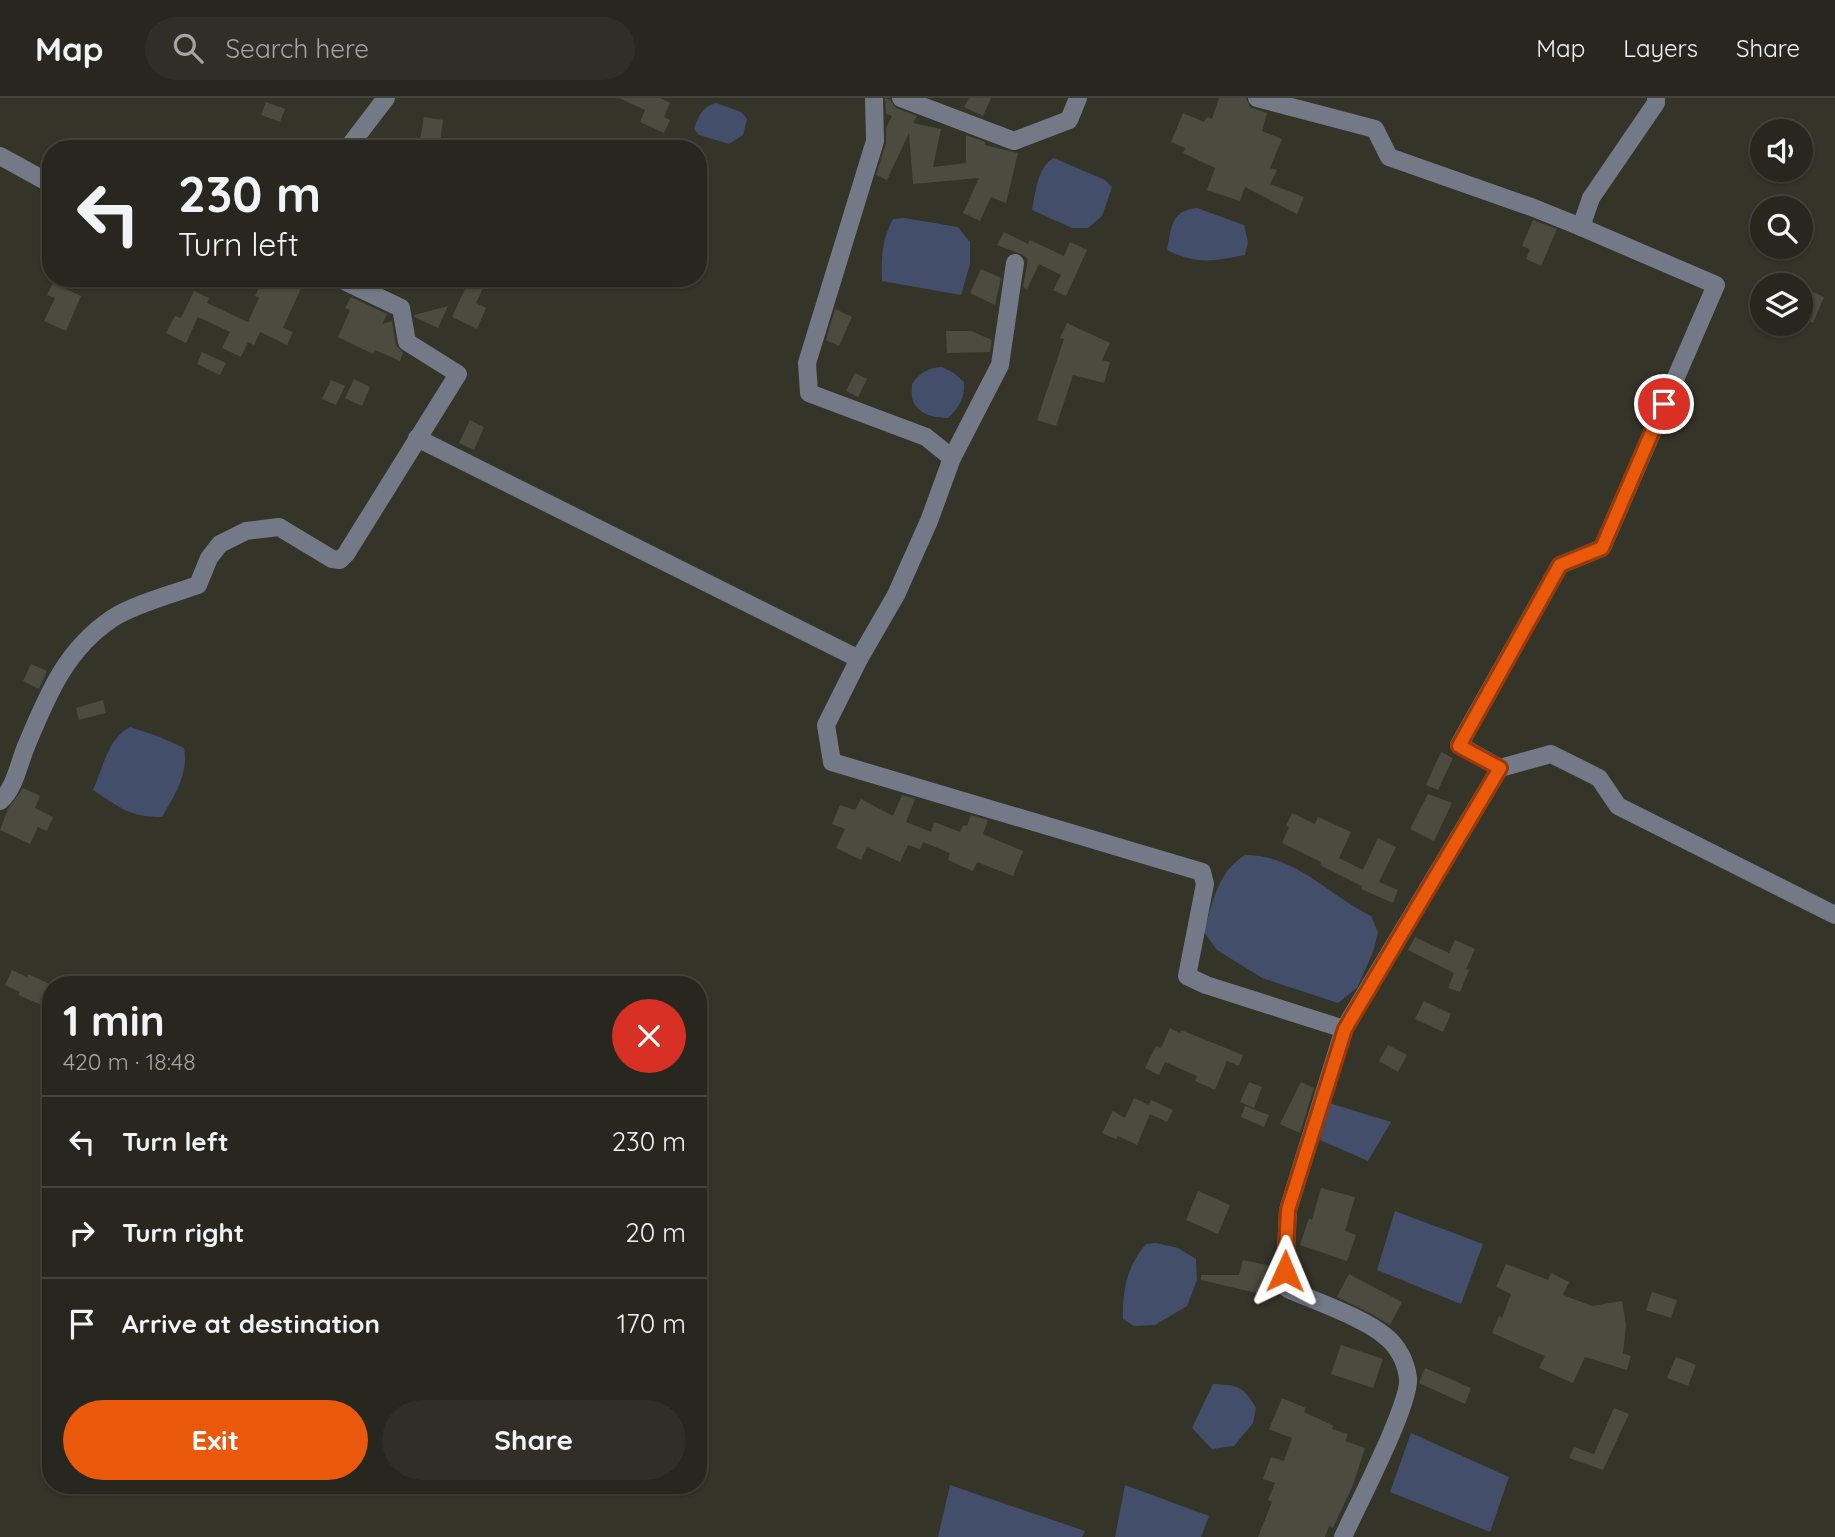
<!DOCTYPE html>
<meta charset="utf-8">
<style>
body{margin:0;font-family:Quicksand,sans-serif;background:#2f2f28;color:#f1f3f6;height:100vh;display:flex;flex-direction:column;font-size:26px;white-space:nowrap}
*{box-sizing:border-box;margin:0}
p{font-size:23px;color:#a4a5a4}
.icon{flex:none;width:38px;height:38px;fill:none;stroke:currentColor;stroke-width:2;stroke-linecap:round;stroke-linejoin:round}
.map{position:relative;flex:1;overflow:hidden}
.details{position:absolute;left:42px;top:878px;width:665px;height:518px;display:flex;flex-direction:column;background:#27271f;border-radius:28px;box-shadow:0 2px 5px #0004,0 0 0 2px #43443d}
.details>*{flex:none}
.banner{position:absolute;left:42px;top:42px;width:665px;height:147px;border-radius:28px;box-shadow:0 2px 5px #0004,0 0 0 2px #43443d;background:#27271f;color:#f1f3f6;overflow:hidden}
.tools{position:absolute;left:1750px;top:21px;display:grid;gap:14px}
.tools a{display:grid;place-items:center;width:63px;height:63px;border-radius:50%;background:#27271f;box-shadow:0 2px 5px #0004,0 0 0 2px #43443d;font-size:35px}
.pin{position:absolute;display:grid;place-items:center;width:60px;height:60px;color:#fff;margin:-30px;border:4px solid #fff;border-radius:50%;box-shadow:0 2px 7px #0007}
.me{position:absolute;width:77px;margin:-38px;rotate:1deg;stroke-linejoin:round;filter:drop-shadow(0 0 5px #0008)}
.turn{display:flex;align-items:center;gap:24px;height:147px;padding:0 21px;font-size:32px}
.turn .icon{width:91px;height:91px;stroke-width:2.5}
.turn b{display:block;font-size:49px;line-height:60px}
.round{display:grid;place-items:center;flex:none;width:74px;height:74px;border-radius:37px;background:#2f2f28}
.overview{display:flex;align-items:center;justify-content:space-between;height:119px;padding:0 21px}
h1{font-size:42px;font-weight:700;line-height:52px}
.primary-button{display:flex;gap:14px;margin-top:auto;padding:14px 21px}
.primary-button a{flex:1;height:80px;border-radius:42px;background:#ea580c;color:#fff;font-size:28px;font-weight:700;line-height:80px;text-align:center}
.primary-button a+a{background:#2f2f28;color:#f1f3f6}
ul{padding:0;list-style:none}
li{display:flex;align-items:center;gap:21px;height:91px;padding:0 21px;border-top:2px solid #43443d}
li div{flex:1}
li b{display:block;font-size:26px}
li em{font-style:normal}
header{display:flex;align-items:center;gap:42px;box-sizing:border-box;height:98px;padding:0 35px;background:#27271f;border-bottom:2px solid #43443d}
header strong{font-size:33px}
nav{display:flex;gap:38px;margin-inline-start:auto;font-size:24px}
.search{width:490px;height:63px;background:#2f2f28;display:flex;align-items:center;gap:18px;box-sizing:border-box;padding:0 24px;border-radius:38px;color:#a4a5a4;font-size:26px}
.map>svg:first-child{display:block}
.water{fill:#424e6a}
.building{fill:#4c4b3f}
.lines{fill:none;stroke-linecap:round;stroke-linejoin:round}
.minor{stroke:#737987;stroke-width:18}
.route-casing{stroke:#983908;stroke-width:18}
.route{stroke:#ea580c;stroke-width:12}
</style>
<header>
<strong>Map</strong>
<div class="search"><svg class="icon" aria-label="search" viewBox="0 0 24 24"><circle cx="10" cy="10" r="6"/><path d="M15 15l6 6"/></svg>Search here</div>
<nav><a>Map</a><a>Layers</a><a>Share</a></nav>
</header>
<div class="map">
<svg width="1835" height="1439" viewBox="0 0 1835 1439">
<rect width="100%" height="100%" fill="#343429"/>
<!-- water -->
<g class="water">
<path d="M716 5 741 14 747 21 743 37 729 46 699 37 694 31C699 17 702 9 716 5Z"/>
<path d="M1054 60 1105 82 1112 89 1102 118 1088 130H1072L1032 112C1036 94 1037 69 1054 60Z"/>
<path d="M1197 110 1244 127 1248 144 1245 157C1214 163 1197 167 1167 152 1172 129 1170 113 1197 110Z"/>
<path d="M904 120 958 129 970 144V166L961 197 882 183C881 160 882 141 893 121Z"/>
<path d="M942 269 954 275 964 284C965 301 959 309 948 320 935 320 919 317 913 303 911 299 912 291 912 286 921 274 927 270 942 269Z"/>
<path d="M130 629 160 639 184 650C189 675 175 697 162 719 129 719 119 709 93 692 103 670 108 640 130 629Z"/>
<path d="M1245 757C1296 757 1328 797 1371 818L1378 834 1373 854 1357 890 1338 905 1262 880 1217 852 1204 834C1212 806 1218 773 1245 757Z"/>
<polygon points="1326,1004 1391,1024 1368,1063 1320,1042"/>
<polygon points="1395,1113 1483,1146 1461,1206 1377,1172"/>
<path d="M1156 1145 1178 1150 1196 1161 1197 1182 1187 1208 1155 1227 1134 1228 1123 1221C1122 1193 1127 1168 1146 1146Z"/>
<path d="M1213 1286C1238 1287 1243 1288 1256 1310L1253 1325 1234 1348 1212 1351 1192 1330Z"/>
<polygon points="1411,1335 1509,1379 1490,1434 1390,1394"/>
<polygon points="950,1387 1085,1433 1082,1439 938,1439"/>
<polygon points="1125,1387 1209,1418 1201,1439 1115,1439"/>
</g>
<!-- building -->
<g class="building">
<polygon points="619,0 660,0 670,5 664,19 670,22 664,35 640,24 645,12"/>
<polygon points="885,0 890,2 896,10 917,18 913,25 941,31 933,69 966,65 966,37 985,44 985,47 1018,55 1006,105 991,99 980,123 963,115 979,80 913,86 909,35 887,82 876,77 886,46 886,30 892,18 886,16"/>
<polygon points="969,0 991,0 983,18 964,9"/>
<polygon points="1219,0 1246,0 1250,9 1267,15 1262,33 1282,41 1270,70 1277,72 1270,86 1304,99 1297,116 1245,89 1240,103 1207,92 1215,70 1183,55 1185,50 1171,44 1183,15 1204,24 1207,19 1212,21"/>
<polygon points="266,4 285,11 280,24 261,17"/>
<polygon points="424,19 443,22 439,51 419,47"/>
<polygon points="1533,122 1557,131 1541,168 1526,161 1530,151 1522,148"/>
<polygon points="1004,134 1028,146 1030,142 1064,158 1070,144 1087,152 1066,198 1053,192 1061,177 1039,166 1027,191 1023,189 1028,161 1021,156 997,147"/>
<polygon points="981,171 1001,180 995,207 970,195"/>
<polygon points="277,180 285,180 302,188 283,230 293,234 287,247 260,234 254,247 248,244 241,259 222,250 230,234 198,219 186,245 166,235 175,218 181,220 194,193 209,200 207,205 248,224 259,200 255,198 261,186 272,191"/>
<polygon points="470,180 488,180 476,205 486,210 477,231 452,219"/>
<polygon points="53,185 81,198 66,233 44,223 55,200 47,197"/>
<polygon points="1801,188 1824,199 1813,225 1801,219"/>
<polygon points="351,199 387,216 382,226 392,223 396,247 403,255 400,263 375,252 373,256 338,239 350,212 345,210"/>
<polygon points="448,208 438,230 414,219 414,217"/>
<polygon points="835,211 852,219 839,248 826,242"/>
<polygon points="1067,225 1110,245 1102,262 1110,264 1104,285 1073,277 1056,328 1037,322 1064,241 1060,240"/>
<polygon points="946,233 971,233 992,242 990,254 947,255"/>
<polygon points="202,254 226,265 220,277 197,266"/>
<polygon points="855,275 867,281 858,299 846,293"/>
<polygon points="354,281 370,289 362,308 345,300"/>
<polygon points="331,282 345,288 336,307 322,301"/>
<polygon points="470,322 484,329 474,352 459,345"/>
<polygon points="31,566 47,573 39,591 23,583"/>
<polygon points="103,602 106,615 79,622 76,610"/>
<polygon points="1441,654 1453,660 1438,692 1426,687"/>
<polygon points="23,690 40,698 35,710 53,719 47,733 38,729 30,746 0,732 8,711"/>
<polygon points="1428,696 1452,705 1434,743 1410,731"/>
<polygon points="902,697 915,701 906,724 931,734 934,724 960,734 963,727 967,728 971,717 988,722 983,736 1023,753 1013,778 977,764 973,773 948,762 950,755 923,744 920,751 908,747 900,764 867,749 861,762 836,750 845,731 832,726 840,707 855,712 861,701 893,718"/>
<polygon points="1292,715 1315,726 1318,719 1351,734 1339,760 1363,772 1378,740 1396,749 1379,784 1398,792 1393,805 1361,791 1362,788 1320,767 1321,764 1282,745 1289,729 1286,728"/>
<polygon points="1415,839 1449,855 1455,842 1475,851 1466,871 1469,872 1460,894 1448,890 1454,875 1408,852"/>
<polygon points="12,872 27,879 28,876 52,887 44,908 18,897 20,894 5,887"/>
<polygon points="1424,903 1451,916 1443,934 1415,921"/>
<polygon points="1170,930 1180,935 1181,932 1243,957 1239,968 1227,963 1215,992 1195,983 1197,978 1165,964 1159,977 1145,970 1156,948 1161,950"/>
<polygon points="1388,947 1407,957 1398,974 1379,963"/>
<polygon points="1249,984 1262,989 1254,1010 1240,1004"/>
<polygon points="1301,984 1314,990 1300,1035 1280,1026"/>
<polygon points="1134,1000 1149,1007 1151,1002 1173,1012 1167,1024 1150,1016 1137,1047 1118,1038 1116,1041 1102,1035 1113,1013 1125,1020"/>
<polygon points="1245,1008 1269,1017 1264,1029 1241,1019"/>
<polygon points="1321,1090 1355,1099 1345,1133 1356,1137 1347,1163 1300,1147 1309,1120 1312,1122"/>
<polygon points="1198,1093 1230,1107 1218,1136 1186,1122"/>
<polygon points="1243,1162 1271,1168 1265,1197 1201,1182 1201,1177 1239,1177"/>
<polygon points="1506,1166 1548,1182 1551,1175 1569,1184 1563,1197 1592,1208 1622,1203 1626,1227 1623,1255 1631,1258 1627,1272 1585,1259 1573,1285 1539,1270 1545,1258 1492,1235 1499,1218 1502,1220 1511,1196 1496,1189"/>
<polygon points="1349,1176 1402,1204 1390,1227 1370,1215 1337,1199"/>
<polygon points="1652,1194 1677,1202 1671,1220 1646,1212"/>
<polygon points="1341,1247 1383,1261 1373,1290 1331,1276"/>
<polygon points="1676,1259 1696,1267 1688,1288 1667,1280"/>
<polygon points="1425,1270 1471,1290 1465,1306 1419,1285"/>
<polygon points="1282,1300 1306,1310 1304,1314 1334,1328 1332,1331 1348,1336 1345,1343 1365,1350 1353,1387 1333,1430 1329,1428 1325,1439 1258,1439 1272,1404 1268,1402 1275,1385 1263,1381 1271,1359 1284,1363 1292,1340 1269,1331"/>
<polygon points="1614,1310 1629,1316 1603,1372 1569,1360 1574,1349 1594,1356"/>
</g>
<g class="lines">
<!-- minor -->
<g class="minor">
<polyline points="874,0 875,43 807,265 809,295 926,339 952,360"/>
<polyline points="901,0 1014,43 1069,22 1078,0"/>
<polyline points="1257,0 1375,31 1389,59 1534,110 1581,129"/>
<polyline points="1656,0 1656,5 1591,100 1581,129 1716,187 1602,450 1560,467 1459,647 1500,670 1551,656 1599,680 1618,708 1835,817"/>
<polyline points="347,51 386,0"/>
<polyline points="0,58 51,86"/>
<polyline points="1015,165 1000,267 952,360 929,423 896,497 859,561 826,627 832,664 1202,774 1205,786 1187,878 1206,887 1344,931"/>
<polyline points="417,340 859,561"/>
<path d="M0 703C15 691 19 664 27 646 48 596 66 551 113 520 132 507 175 495 198 487L209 460 220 446 246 433 279 429 332 461 340 462 346 456 458 276 407 244 401 210 338 180"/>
<path d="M1343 1439C1356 1410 1411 1305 1408 1280 1406 1264 1398 1248 1385 1238 1362 1219 1317 1204 1288 1191L1285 1173 1288 1112 1344 931 1500 670"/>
</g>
</g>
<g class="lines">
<defs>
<polyline id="route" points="1285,1173 1288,1112 1345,931 1500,670 1459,648 1560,467 1602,450 1664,306"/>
</defs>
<!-- route casing -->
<use href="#route" class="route-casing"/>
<!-- route -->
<use href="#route" class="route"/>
</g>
</svg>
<div class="tools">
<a><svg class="icon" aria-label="sound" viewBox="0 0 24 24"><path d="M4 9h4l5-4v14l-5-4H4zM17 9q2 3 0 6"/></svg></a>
<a><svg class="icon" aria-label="search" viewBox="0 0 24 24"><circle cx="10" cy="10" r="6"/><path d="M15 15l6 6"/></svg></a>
<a><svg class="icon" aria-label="layers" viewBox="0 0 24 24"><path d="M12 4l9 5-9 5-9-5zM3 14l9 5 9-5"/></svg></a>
</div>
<div class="pin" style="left:1664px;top:306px;background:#d93025"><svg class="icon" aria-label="arrive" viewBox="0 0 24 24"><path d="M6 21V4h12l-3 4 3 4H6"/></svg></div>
<svg class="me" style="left:1285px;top:1173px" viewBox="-20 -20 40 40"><path d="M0-17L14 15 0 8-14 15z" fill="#ea580c" stroke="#fff" stroke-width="4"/></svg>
<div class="banner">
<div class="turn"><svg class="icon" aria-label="left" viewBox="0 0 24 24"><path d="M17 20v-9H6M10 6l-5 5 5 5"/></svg><div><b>230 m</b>Turn left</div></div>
</div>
<section class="details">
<div class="overview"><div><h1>1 min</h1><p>420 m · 18:48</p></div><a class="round" style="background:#d93025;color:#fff"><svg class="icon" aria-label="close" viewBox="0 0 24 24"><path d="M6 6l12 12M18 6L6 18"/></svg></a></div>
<ul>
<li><svg class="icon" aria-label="left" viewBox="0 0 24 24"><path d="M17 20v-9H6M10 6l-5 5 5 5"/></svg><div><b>Turn left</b></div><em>230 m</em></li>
<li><svg class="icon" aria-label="right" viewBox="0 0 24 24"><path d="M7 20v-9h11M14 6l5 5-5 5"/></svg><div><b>Turn right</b></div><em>20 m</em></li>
<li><svg class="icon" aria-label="arrive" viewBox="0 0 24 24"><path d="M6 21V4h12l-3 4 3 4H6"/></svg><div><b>Arrive at destination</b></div><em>170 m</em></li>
</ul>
<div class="primary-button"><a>Exit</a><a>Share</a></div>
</section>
</div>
